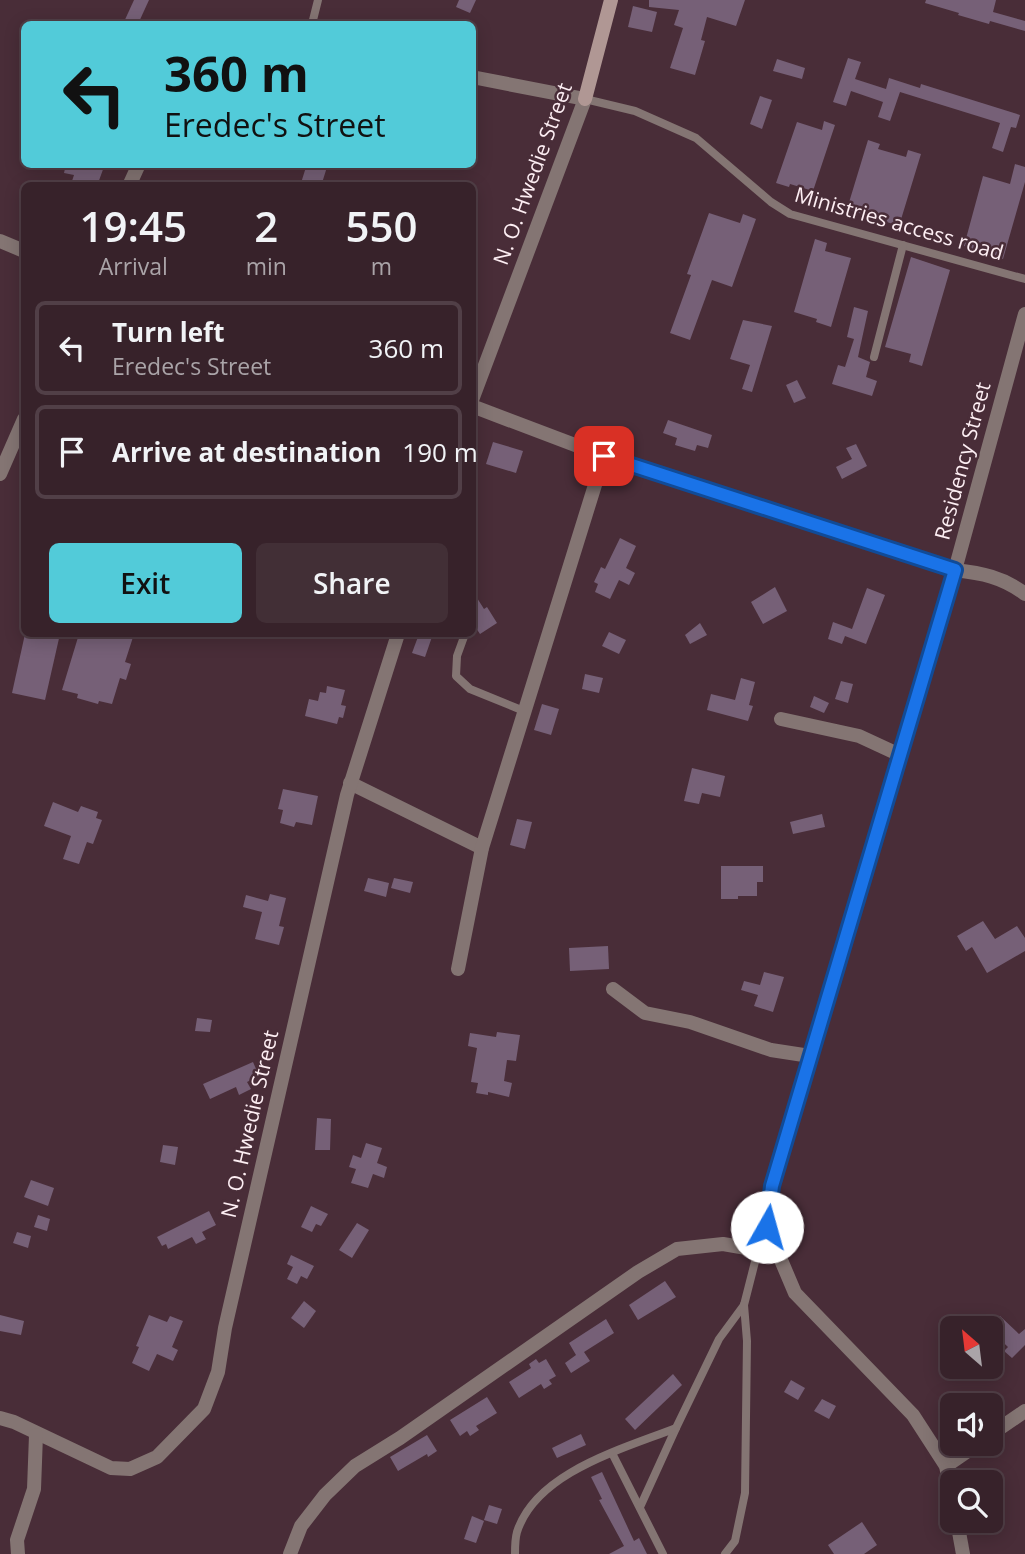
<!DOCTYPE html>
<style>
body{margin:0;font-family:"Open Sans",sans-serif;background:#422f36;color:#f1f3f6;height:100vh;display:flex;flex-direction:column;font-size:26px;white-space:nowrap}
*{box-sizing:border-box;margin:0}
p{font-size:23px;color:#aaa4a8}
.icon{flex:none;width:38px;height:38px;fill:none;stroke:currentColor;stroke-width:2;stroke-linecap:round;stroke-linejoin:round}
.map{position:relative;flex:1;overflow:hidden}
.side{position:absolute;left:21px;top:182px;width:455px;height:455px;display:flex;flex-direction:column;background:#37222a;border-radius:10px;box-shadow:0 4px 18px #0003,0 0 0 2px #513f47}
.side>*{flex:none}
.hud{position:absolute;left:21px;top:21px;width:455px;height:147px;border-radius:10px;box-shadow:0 4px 18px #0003,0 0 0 2px #513f47;background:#52cbd9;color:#111;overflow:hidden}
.needle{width:46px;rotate:332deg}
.tools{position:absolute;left:940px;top:1316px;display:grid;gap:14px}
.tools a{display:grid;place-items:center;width:63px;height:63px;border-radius:10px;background:#37222a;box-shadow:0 4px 18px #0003,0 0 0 2px #513f47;font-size:35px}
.pin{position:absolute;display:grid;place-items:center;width:60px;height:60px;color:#fff;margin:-30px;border-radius:14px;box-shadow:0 4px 10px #0006}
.me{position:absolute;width:77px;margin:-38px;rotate:7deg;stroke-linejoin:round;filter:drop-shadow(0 0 5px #0008)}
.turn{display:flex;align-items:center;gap:24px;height:147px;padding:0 28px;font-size:32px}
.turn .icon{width:91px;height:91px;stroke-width:2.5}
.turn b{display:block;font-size:49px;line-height:60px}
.eta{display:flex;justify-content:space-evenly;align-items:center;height:119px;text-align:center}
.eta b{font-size:42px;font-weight:600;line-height:49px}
.button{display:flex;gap:14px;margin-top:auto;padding:14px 28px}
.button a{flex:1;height:80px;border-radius:10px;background:#52cbd9;color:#111;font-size:28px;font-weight:600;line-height:80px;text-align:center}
.button a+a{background:#422f36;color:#f1f3f6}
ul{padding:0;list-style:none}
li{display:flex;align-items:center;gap:21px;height:94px;margin:0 14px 10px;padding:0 14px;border:4px solid #513f47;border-radius:10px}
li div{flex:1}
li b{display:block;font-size:26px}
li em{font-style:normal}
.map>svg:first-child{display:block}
.building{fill:#766077}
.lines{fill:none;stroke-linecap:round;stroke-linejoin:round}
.lane{stroke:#847573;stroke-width:8}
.street{stroke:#847573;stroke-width:14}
.secondary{stroke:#b09794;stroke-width:14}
.route-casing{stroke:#114b97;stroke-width:18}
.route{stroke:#1a73e8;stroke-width:12}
.labels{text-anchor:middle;stroke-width:5;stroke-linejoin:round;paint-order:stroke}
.street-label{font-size:21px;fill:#fdeef3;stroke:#492d38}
</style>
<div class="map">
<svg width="1025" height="1554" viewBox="0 0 1025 1554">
<rect width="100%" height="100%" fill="#492d38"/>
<!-- building -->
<g class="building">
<polygon points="134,0 149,0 138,24 123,24"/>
<polygon points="459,0 476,0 470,13 456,7"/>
<polygon points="649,0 745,0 736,26 707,17 701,40 705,41 695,75 670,68 683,28 674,25 679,10 649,7"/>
<polygon points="926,0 996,0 993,12 1025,21 1025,31 990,21 989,24 958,15 959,13 925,3"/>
<polygon points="633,6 657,12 652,32 628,27"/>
<polygon points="848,58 861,62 855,79 886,89 889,78 920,88 921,84 1020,115 1016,128 1011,127 1003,152 992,148 1000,123 900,92 890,121 878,117 883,102 851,91 846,106 833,102"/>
<polygon points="777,59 805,68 802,79 773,71"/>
<polygon points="760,96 772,100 762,129 750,124"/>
<polygon points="824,121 835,125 813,191 790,184 789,187 776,183 797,122 822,130"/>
<polygon points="868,140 880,144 878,149 906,157 908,150 921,154 899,226 847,209"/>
<polygon points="66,164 105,164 97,186 71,184 74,175 64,173"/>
<polygon points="307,164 328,164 321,186 300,186"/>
<polygon points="1015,164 1025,167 1025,182 1003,259 964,246 983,176 1010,184"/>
<polygon points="709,213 740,223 743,214 756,219 732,287 712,280 690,340 670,333 691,275 687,274"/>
<polygon points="815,239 827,243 825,251 851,258 831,327 816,322 817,319 794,312"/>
<polygon points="911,257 950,270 922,366 909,362 911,354 885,347"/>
<polygon points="854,307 868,311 858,357 870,362 866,377 877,381 872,396 832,384 838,365 845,367 854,339 847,337"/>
<polygon points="743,320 772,326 752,392 742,389 750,365 730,359"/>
<polygon points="797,380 806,398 794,403 786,385"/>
<polygon points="668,420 712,435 708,448 697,445 695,451 675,445 677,438 663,433"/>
<polygon points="493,442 523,451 516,473 486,464"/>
<polygon points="856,444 867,466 842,479 836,467 852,459 846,448"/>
<polygon points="620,538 636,546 626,568 635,573 629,585 619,580 610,599 595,592 598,584 594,582 601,567 605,569"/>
<polygon points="775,587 787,611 763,624 751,602"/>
<polygon points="867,588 885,595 866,644 845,636 842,644 828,639 833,622 852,629"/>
<polygon points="472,590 484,609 487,607 497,623 480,634 472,622"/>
<polygon points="700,623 707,635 690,644 685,635"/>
<polygon points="609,632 626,640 619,654 602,646"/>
<polygon points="25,634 60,634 45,700 12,693"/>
<polygon points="79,634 134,634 125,662 131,664 126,680 120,678 112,704 99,701 98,704 77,698 78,694 62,690"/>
<polygon points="419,634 433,634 425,657 412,653"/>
<polygon points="585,674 603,678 599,693 582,689"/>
<polygon points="741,678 755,682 749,705 753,706 748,721 707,710 711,694 735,700"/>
<polygon points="841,681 853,684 848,703 835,699"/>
<polygon points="327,686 345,690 341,705 346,706 343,718 339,717 337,724 305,716 309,699 318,701 320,692 326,693"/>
<polygon points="814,696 829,703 824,713 810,707"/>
<polygon points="542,704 559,709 551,735 534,730"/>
<polygon points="692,768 725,776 720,797 702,793 699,804 684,801"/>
<polygon points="283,789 318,796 312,825 296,822 294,827 280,823 283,810 278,809"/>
<polygon points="53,802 78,812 81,806 98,812 96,818 102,820 93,844 87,842 79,864 63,859 71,836 44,826"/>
<polygon points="822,814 825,827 793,834 790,822"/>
<polygon points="517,819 532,822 525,849 510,845"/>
<polygon points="721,866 763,866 763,882 757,882 757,896 738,896 738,899 721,899"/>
<polygon points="368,878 389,883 386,897 364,891"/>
<polygon points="394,878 413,882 410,893 391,888"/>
<polygon points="270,894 286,898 279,926 284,927 279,945 255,939 262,912 243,907 246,895 268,901"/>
<polygon points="983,921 995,939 1017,926 1025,938 1025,951 987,973 972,947 966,951 957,936"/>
<polygon points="608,946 609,969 570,971 569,948"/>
<polygon points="764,972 784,977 773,1012 754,1006 758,995 741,990 744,981 760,985"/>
<polygon points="197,1018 212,1020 210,1032 195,1031"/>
<polygon points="497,1032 520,1035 516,1061 507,1060 504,1081 512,1083 509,1097 488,1092 488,1095 476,1093 478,1083 471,1082 477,1048 468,1046 470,1033 496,1037"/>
<polygon points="253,1062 259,1076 247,1082 251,1089 239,1095 236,1087 210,1099 203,1084"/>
<polygon points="317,1118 331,1119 330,1150 315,1150"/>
<polygon points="366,1143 382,1148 377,1163 387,1167 384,1178 373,1174 368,1188 351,1183 356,1169 349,1167 353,1155 361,1158"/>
<polygon points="163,1145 178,1147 175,1165 160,1162"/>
<polygon points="31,1180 54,1188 48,1206 24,1197"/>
<polygon points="311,1206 328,1214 321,1226 316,1224 312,1232 301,1227"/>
<polygon points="209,1211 216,1225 202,1232 206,1239 196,1244 192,1237 168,1249 166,1244 162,1246 157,1237"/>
<polygon points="38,1215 50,1219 47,1231 34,1227"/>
<polygon points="357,1223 369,1230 352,1258 339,1250"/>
<polygon points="17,1232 31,1236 28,1248 13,1243"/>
<polygon points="291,1255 314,1266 307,1279 301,1276 297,1284 287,1279 293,1267 287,1264"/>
<polygon points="665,1281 676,1297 638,1320 629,1305"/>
<polygon points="304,1301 316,1311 304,1328 291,1318"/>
<polygon points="0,1315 24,1321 21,1335 0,1331"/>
<polygon points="149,1315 167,1322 170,1316 183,1321 172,1347 178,1350 173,1361 157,1354 149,1371 132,1363 139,1347 136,1346"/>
<polygon points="1000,1316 1019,1334 1025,1329 1025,1345 1012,1358 1004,1351 1008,1347 988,1328"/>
<polygon points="606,1319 614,1333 584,1352 590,1361 571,1373 565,1363 576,1355 569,1343"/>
<polygon points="536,1359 539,1363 546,1359 556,1376 549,1380 552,1384 544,1389 541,1384 519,1398 509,1382 531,1368 529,1364"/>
<polygon points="673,1374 682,1385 635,1430 625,1419"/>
<polygon points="791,1380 805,1388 798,1400 784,1392"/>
<polygon points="487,1397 497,1413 476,1426 479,1430 470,1436 467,1431 460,1436 450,1420"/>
<polygon points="822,1399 836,1406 829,1419 814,1411"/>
<polygon points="581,1434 586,1445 557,1458 552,1448"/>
<polygon points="427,1435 437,1451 428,1457 427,1454 398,1471 390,1457"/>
<polygon points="602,1472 634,1541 639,1538 647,1554 609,1554 624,1546 599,1500 602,1499 591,1477"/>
<polygon points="489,1505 502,1509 497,1524 484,1520"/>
<polygon points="472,1516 484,1521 476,1543 464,1539"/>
<polygon points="862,1522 877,1545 864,1554 834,1554 828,1545"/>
</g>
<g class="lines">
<!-- lane -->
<g class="lane">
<polyline points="312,24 318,0"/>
<polyline points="585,99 635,111 696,138 771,202 790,214 1025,279"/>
<polyline points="874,357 903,245"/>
<polyline points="465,634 457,656 456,676 470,689 524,711"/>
<polyline points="612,1453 663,1554"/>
<polyline points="640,1507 676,1428"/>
<path d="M515 1554C515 1547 515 1539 517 1532 536 1472 623 1449 676 1428L719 1339 744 1305 758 1250 767 1227"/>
<polyline points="725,1554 735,1541 745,1493 747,1341 744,1305"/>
</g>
<!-- street -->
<g class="street">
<polyline points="472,77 585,99 472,400"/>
<polyline points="129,186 139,164"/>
<polyline points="0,241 24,251"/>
<path d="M472 406 604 456 955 570C981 573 1003 577 1025 594"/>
<polyline points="0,474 24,419"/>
<polyline points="781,719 859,736 900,755"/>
<polyline points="350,783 482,848"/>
<polyline points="458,969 482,848 604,456"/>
<polyline points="613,989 645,1013 690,1022 771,1050 810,1056"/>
<polyline points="0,1418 14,1422 111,1468 130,1469 157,1457 204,1409 218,1372 225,1328 347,795 398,634"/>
<polyline points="990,1435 1025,1411"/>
<polyline points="946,1466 978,1444"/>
<polyline points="952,1497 946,1466 913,1415 795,1293 767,1227 771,1186 955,570 1025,314"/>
<polyline points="957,1521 963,1554"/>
<polyline points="18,1554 17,1540 34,1489 36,1435"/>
<polyline points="290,1554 301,1526 325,1495 355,1466 400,1438 638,1272 677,1249 723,1244 758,1250"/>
</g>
<!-- secondary -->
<polyline class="secondary" points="585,99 611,0"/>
</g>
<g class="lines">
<defs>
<polyline id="route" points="604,456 955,570 772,1186 767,1227"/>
</defs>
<!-- route casing -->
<use href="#route" class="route-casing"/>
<!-- route -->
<use href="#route" class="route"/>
</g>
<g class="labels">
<!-- street labels -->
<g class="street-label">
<text transform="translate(533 174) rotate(-70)" y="7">N. O. Hwedie Street</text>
<text transform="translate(899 224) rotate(16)" y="7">Ministries access road</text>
<text transform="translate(963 461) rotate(-75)" y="7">Residency Street</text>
<text transform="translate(250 1124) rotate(-77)" y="7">N. O. Hwedie Street</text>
</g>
</g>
</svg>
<div class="tools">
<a><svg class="needle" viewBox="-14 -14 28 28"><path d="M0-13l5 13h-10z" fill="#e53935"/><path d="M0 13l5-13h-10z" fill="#aaa4a8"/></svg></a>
<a><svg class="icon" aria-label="sound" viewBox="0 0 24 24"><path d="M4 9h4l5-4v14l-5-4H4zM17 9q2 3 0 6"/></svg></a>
<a><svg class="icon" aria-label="search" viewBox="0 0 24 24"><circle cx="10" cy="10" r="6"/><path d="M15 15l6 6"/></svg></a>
</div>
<div class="pin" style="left:604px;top:456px;background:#d93025"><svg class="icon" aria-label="arrive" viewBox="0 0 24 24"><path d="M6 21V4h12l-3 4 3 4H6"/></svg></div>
<svg class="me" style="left:767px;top:1227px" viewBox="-20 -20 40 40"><circle r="19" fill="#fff"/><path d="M0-13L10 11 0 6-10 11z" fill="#1a73e8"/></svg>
<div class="hud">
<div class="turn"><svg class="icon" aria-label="left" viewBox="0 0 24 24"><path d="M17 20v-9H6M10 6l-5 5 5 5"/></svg><div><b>360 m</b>Eredec's Street</div></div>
</div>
<section class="side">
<div class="eta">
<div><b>19:45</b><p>Arrival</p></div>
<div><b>2</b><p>min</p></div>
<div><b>550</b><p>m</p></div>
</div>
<ul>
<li><svg class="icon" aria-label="left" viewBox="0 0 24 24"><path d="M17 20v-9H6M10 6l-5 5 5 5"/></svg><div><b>Turn left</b><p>Eredec's Street</p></div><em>360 m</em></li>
<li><svg class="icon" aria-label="arrive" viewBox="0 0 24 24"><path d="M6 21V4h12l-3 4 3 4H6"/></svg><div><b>Arrive at destination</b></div><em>190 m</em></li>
</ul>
<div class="button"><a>Exit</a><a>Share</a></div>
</section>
</div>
